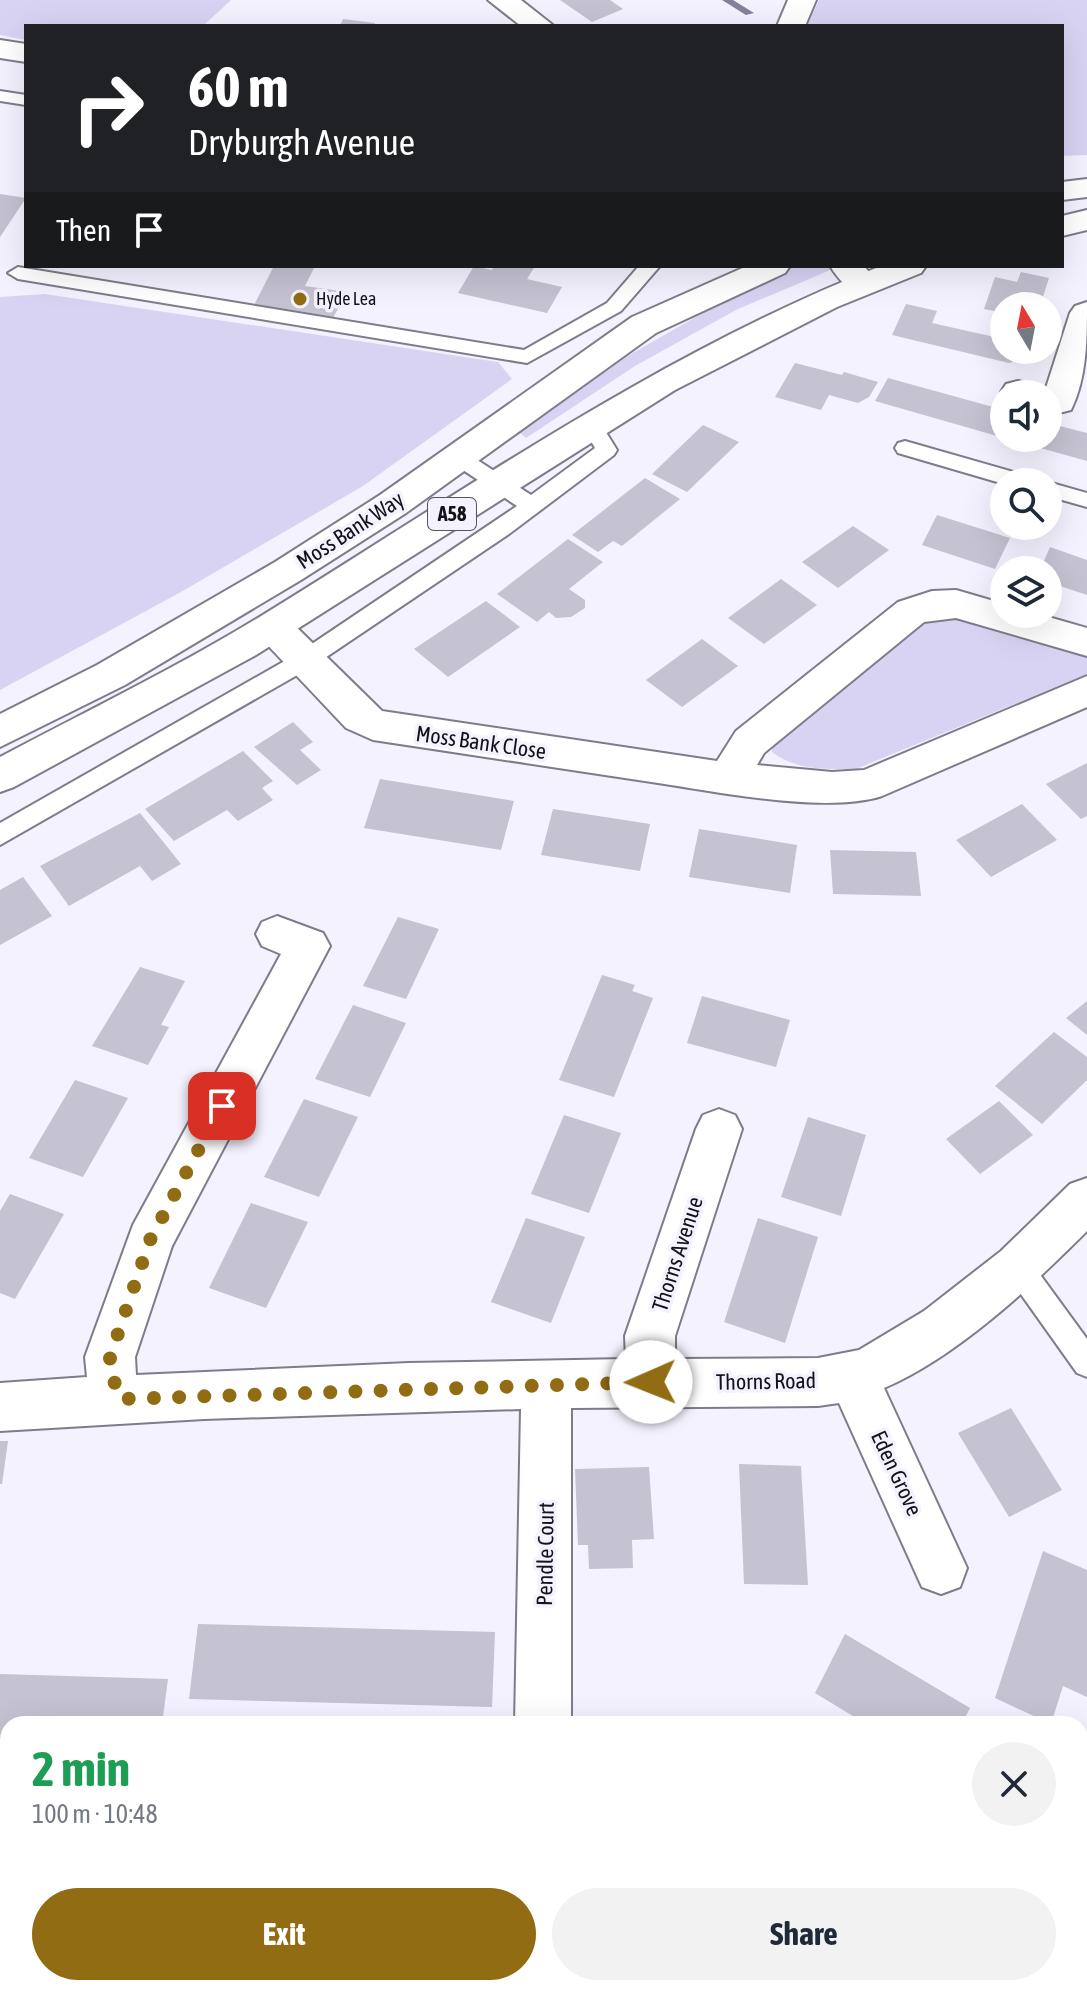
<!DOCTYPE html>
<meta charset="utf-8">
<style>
body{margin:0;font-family:"Asap Condensed",sans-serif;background:#f2f2f3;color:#1f2937;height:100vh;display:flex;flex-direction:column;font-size:30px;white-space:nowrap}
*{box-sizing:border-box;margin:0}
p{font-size:26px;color:#747a83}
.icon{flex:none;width:44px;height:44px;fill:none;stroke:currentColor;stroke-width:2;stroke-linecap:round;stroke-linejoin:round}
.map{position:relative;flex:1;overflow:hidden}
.sheet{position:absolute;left:0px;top:1716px;width:1088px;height:280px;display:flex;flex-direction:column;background:#fff;border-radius:24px 24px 0 0;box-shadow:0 8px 32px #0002}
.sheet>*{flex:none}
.top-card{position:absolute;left:24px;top:24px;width:1040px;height:244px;border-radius:0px;box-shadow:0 8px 32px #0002;background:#202124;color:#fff;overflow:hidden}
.needle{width:52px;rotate:350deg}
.controls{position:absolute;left:990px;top:292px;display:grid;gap:16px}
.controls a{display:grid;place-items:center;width:72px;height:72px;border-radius:50%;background:#fff;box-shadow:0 8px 32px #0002;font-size:40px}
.pin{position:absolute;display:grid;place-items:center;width:68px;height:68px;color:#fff;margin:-34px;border-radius:16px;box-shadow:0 4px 12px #0006}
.me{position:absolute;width:88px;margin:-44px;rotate:269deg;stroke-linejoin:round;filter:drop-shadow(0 0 6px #0008)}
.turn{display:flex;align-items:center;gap:28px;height:168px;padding:0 32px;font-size:36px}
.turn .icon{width:104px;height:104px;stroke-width:2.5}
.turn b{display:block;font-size:56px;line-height:68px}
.then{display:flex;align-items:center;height:76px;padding:0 32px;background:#0003;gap:16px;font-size:30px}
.round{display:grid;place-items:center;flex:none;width:84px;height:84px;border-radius:42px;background:#f2f2f3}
.summary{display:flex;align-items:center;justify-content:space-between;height:136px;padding:0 32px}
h1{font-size:48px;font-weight:700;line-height:60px;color:#1e9e55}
.action{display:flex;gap:16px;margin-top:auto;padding:16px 32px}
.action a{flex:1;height:92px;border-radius:48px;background:#916c13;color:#fff;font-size:32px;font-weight:700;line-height:92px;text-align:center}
.action a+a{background:#f2f2f3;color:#1f2937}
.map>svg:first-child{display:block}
.green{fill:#d8d3f2}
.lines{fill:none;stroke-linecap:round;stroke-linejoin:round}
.stream{fill:#85819b;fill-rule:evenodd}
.building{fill:#c5c2d1}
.service-casing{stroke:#7f7c8a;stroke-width:4}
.minor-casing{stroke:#7f7c8a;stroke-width:4}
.trunk-casing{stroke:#7f7c8a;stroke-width:4}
.service{fill:#fff;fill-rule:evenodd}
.minor{fill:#fff;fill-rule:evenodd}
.trunk{fill:#fff;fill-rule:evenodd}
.route{stroke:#916c13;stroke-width:14;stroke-dasharray:0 25.2}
.poi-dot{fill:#916c13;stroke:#f4f2fe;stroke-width:3}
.labels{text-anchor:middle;stroke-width:7;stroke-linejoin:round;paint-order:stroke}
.far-poi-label{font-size:18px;fill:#131217;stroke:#f4f2fe;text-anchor:start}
.shield{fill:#f4f2fe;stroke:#56555c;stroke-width:2}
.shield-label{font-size:20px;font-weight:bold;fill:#131217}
.street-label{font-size:22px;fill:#131217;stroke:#f4f2fe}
</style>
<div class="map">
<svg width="1087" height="1996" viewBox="0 0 1087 1996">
<rect width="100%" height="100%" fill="#f4f2fe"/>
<!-- green -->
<g class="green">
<polygon points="0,0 231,0 203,26 26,26 26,40 0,35"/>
<polygon points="819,0 1087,0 1087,155 1062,156 1062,26 807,26"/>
<polygon points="796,266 835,268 736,310 635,366 526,438 520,433 624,358 722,302"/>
<polygon points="45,294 498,362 512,379 363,486 181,592 0,690 0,297"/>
<path d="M964 616 1087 656V674L856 769C826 769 797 771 772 752V737L914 625 937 618Z"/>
<polygon points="1087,1932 1087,1996 770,1996 771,1988 1080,1988 1080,1936"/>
</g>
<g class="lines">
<!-- stream -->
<polygon class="stream" points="722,0 733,0 754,13 746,15"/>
</g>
<!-- building -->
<g class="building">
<polygon points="560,0 610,0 623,9 592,22"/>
<polygon points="343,19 375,23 374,26 340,26"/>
<polygon points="0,194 26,198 0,237"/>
<polygon points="274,266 315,266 305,286 347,292 333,318 253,307"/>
<polygon points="474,266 492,270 494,266 535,266 527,279 562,287 547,313 458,293"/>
<polygon points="1021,272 1049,278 1040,306 1004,306 1004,313 984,309 995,277 1017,282"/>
<polygon points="906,304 937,311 932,323 999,338 997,343 1004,345 1004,350 1016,350 1016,361 1009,363 892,335"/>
<polygon points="795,363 842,375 844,372 878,382 869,397 858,403 829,395 821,410 775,397"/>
<polygon points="888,378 1004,410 1004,438 875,401"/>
<polygon points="1048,423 1087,433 1087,461 1008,439 1048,438"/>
<polygon points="703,425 739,442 687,492 652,474"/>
<polygon points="645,478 680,499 622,546 613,541 598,552 572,535"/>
<polygon points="937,515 1010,538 995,569 922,545"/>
<polygon points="853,526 889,550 838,588 802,562"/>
<polygon points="568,539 603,562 569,589 585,600 585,608 571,617 556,618 549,612 537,622 497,594"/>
<polygon points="1050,547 1087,560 1087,595 1048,582 1048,570 1040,570"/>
<polygon points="781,579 817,605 764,644 728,618"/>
<polygon points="486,601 520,627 448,677 414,649"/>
<polygon points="702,639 738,666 682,707 646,680"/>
<polygon points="293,722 313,742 300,750 321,770 297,785 254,747"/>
<polygon points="243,751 273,781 262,788 273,800 238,821 227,810 174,841 145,809"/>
<polygon points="1087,763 1087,816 1081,819 1046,784"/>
<polygon points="380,779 514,801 501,850 364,828"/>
<polygon points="1022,804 1057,840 991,877 956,840"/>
<polygon points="553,809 650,824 640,871 541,855"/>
<polygon points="140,813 181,864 152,881 140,866 69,906 40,866"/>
<polygon points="699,829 797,845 790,893 689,877"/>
<polygon points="830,850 916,852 921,896 833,894"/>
<polygon points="23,877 52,916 0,945 0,890"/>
<polygon points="398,917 439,929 406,999 363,986"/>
<polygon points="140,967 185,981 161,1025 169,1027 148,1065 92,1046"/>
<polygon points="602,975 635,985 632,991 653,998 614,1097 559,1080"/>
<polygon points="702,996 790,1020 776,1067 687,1043"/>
<polygon points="1087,1001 1087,1035 1066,1018"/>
<polygon points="353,1005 406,1023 370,1097 315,1079"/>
<polygon points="1054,1032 1087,1057 1087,1080 1042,1124 995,1086"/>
<polygon points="75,1080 128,1098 83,1177 29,1158"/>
<polygon points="304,1099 358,1117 319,1197 264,1177"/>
<polygon points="999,1101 1033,1135 980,1174 946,1139"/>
<polygon points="564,1115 621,1133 589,1213 531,1194"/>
<polygon points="808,1117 866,1135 841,1216 781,1197"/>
<polygon points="10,1194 64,1214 15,1299 0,1293 0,1211"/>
<polygon points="251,1203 308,1222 266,1308 209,1288"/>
<polygon points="526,1218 585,1237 551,1323 491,1302"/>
<polygon points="758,1218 818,1237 785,1343 724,1322"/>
<polygon points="1011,1408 1062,1490 1009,1517 958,1433"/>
<polygon points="0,1441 8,1441 2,1484 0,1484"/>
<polygon points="739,1464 801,1466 808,1585 744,1584"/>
<polygon points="649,1467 654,1539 632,1540 633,1568 589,1569 588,1545 578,1545 575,1469"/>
<polygon points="1043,1551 1087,1570 1087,1697 1063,1686 1051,1724 995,1698"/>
<polygon points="198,1624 495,1632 492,1707 189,1699"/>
<polygon points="845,1634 970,1708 962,1724 866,1724 815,1693"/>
<polygon points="0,1674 168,1679 162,1724 8,1724 8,1752 0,1752"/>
<polygon points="104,1988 161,1988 160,1996 103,1996"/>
<polygon points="248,1988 305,1988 304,1996 247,1996"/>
<polygon points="376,1988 433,1988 434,1996 377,1996"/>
<polygon points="678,1988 726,1988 728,1996 679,1996"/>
</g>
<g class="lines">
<defs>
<g id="service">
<polygon points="0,91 26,95 26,105 0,101"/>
<polygon points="639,266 660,266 621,311 527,363 18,279 8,273 18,267 524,350 607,303"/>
<polygon points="592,419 599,421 617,450 614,455 509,534 313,666 0,845 0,823 297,654 517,506 451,462 448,457 451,452 465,452 531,495 595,448 582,426"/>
<polygon points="905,441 1031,477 1035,482 1004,484 898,453 895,448 898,443"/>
<polygon points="1047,482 1048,482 1087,493 1087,507 1048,496"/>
<polygon points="1018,1254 1028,1258 1087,1339 1087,1377 1077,1373 1008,1276 1004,1267 1008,1258"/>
</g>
<g id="minor">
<polygon points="488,0 521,0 554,26 521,26"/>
<polygon points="788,0 816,0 805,26 777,26"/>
<polygon points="0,40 26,44 26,62 0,58"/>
<path d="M830 266H864L878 283 874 290C852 296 841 283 830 266Z"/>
<path d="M1087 302C1087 339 1087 378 1071 410L1059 413 1048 410V394H1044L1070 313 1075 306Z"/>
<polygon points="1018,381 1037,386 1042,394 1004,394 1004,397 1001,392 1006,384"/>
<path d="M956 590 1004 604V614H1038L1087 628V656L956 618 924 622 764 753 757 765 832 772 864 770 1087 676V707L882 796C826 814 718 792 658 783 563 769 468 754 373 740L346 728 260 637 254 627 260 617 273 613 286 617 382 711 717 761 736 731 898 602 932 591Z"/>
<path d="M277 916 323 933 330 946 172 1246 135 1357 136 1375 409 1363 626 1359 625 1336 696 1129 703 1115 719 1109 735 1115 742 1129 675 1336V1359L818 1358 859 1350 924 1311 1001 1251 1070 1184 1087 1178V1231C1032 1286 957 1357 884 1388L967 1568 960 1587 941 1594 922 1587 839 1403 818 1406 571 1408V1724H515L521 1409 204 1419 0 1431V1383L87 1377 85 1357 133 1225 281 954 262 946 256 934 262 922Z"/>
<polygon points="8,1902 8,1960 0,1961 0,1903"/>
</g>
<g id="trunk">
<polygon points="1087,179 1087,197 1062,200 1062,182"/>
<polygon points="1087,210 1087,230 1062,236 1062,216"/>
<polygon points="747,266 790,266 785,273 656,333 406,513 301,580 125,685 0,747 0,714 97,665 275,562 380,495 632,317"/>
<path d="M881 266H926L921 273 837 307 675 390 256 655 14 787 0 792V757C89 710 180 666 266 613 467 489 660 353 881 266Z"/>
</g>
</defs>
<!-- service casing -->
<use href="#service" class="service-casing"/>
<!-- minor casing -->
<use href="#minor" class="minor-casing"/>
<!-- trunk casing -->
<use href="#trunk" class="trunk-casing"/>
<!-- service -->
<use href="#service" class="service"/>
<!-- minor -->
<use href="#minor" class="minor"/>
<!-- trunk -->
<use href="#trunk" class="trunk"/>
</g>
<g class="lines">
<!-- route -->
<polyline class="route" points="222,1106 150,1240 110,1357 110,1371 121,1399 651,1382"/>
</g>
<!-- markers -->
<circle class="poi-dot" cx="300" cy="299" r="8"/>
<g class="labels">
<!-- far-poi labels -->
<g class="far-poi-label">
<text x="316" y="305">Hyde Lea</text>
</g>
<!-- shield labels -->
<rect class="shield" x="428" y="498" width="48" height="32" rx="6"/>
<g class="shield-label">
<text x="452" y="521">A58</text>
</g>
<!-- street labels -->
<g class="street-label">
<text transform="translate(350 530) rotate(-33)" y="8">Moss Bank Way</text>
<text transform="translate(481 742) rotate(8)" y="8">Moss Bank Close</text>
<text transform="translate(677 1254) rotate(-72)" y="8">Thorns Avenue</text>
<text transform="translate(766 1381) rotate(-1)" y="8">Thorns Road</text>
<text transform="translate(897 1473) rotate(65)" y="8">Eden Grove</text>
<text transform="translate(545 1554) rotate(-89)" y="8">Pendle Court</text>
</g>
</g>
</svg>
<div class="controls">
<a><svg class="needle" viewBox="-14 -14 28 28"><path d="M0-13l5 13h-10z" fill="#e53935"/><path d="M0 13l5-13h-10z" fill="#747a83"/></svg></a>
<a><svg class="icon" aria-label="sound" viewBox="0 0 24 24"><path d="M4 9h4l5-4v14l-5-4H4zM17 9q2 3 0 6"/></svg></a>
<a><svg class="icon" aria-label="search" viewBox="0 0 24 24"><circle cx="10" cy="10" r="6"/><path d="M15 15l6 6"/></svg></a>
<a><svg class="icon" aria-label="layers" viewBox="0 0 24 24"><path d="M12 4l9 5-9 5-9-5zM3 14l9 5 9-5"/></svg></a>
</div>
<div class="pin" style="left:222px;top:1106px;background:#d93025"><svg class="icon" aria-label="arrive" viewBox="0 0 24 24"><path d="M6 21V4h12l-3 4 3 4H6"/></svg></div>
<svg class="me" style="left:651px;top:1382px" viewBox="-20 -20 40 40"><circle r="19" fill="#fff"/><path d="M0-13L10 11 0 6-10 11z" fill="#916c13"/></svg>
<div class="top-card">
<div class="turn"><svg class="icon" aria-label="right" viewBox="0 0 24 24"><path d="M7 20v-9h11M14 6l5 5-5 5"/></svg><div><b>60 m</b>Dryburgh Avenue</div></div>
<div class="then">Then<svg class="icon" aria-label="arrive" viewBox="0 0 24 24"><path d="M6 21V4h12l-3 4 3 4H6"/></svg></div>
</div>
<section class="sheet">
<div class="summary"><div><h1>2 min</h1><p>100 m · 10:48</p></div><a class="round"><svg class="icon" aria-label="close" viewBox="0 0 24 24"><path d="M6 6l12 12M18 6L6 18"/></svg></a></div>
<div class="action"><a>Exit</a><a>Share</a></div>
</section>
</div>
